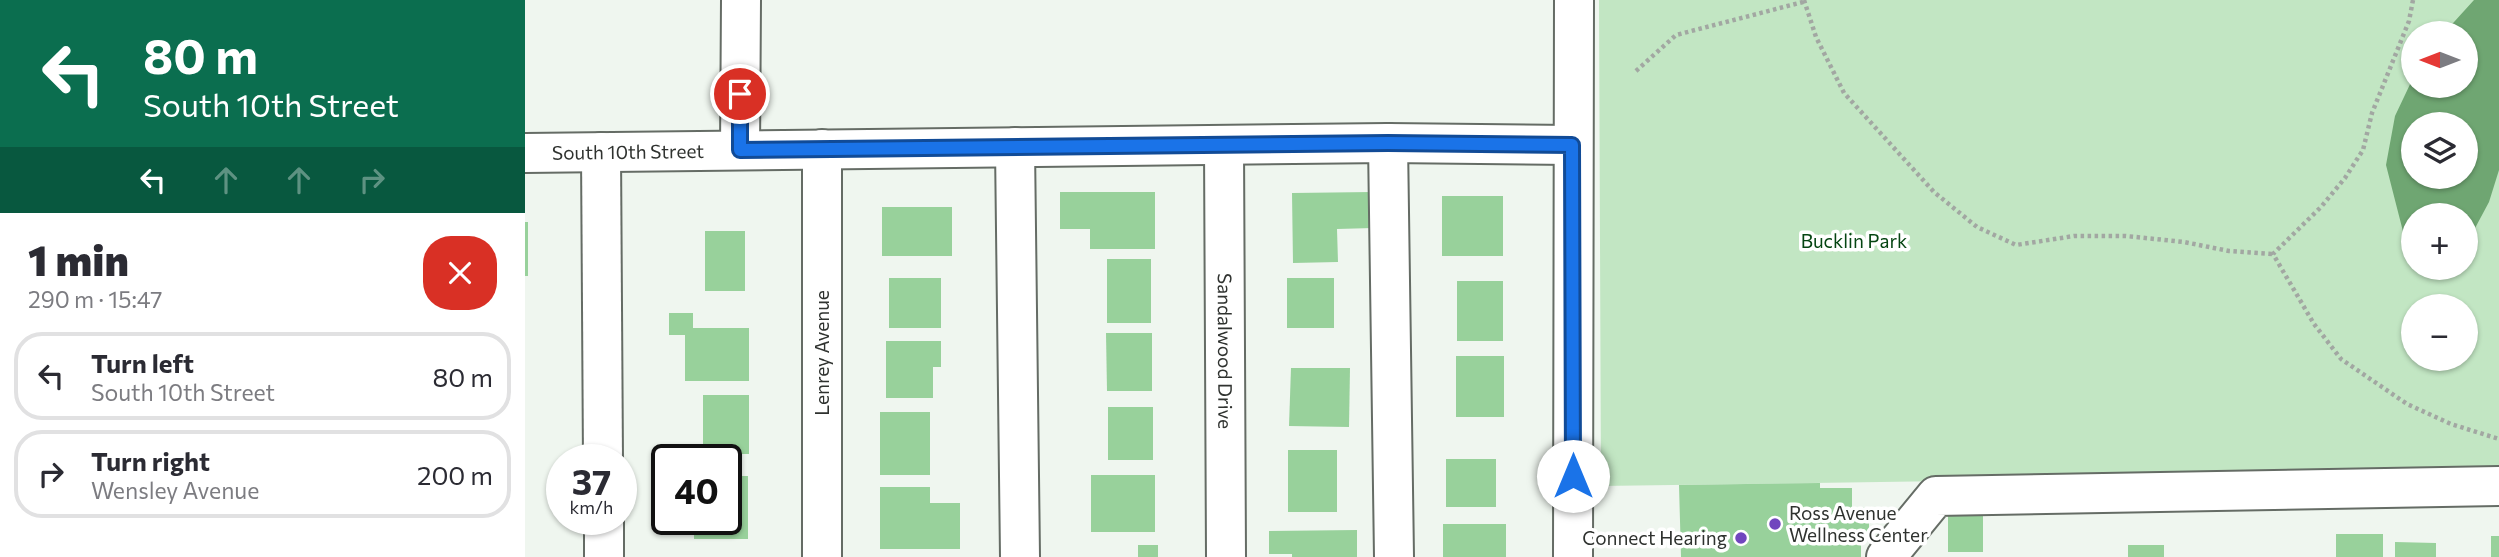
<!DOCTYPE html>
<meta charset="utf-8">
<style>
body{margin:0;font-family:Commissioner,sans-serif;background:#f2f2f3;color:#2b2b33;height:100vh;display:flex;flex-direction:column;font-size:26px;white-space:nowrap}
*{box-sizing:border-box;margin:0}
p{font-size:23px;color:#7c7c81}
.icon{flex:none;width:38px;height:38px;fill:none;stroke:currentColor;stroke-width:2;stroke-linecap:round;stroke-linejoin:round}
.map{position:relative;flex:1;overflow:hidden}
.drawer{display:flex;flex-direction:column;background:#fff;width:525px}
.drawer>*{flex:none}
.banner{background:#0b6e4f;color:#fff;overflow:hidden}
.needle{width:46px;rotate:270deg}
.buttons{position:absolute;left:1876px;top:21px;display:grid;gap:14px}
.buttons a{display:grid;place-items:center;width:77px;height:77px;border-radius:50%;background:#fff;box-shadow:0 2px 5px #0004;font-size:35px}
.speed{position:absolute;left:21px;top:444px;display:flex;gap:14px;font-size:35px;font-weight:700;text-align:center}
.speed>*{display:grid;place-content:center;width:91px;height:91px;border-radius:50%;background:#fff;box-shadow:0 2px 5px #0004;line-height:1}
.speed small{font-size:18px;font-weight:400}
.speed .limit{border:4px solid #111;border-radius:10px;background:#fff;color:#111}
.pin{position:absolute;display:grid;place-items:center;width:60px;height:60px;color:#fff;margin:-30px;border:4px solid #fff;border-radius:50%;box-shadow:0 2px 7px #0007}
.me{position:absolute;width:77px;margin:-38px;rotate:0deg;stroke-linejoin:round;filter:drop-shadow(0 0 5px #0008)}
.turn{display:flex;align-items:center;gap:24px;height:147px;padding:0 28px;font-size:32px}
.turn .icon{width:91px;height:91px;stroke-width:2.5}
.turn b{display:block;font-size:49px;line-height:60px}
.lanes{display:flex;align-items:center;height:66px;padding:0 28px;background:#0003;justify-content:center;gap:35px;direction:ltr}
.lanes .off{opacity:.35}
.round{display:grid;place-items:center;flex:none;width:74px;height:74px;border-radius:28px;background:#f2f2f3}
.head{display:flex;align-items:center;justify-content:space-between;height:119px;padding:0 28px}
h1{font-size:42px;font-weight:800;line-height:52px}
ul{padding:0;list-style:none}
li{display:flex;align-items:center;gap:21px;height:88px;margin:0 14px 10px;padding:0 14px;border:4px solid #e1e1e2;border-radius:28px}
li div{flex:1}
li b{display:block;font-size:26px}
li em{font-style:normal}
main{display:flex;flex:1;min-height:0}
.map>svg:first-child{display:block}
.green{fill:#c2e6c3;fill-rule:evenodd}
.water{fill:#6fa672;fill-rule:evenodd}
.building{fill:#98d19b}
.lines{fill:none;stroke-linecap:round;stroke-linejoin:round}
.minor-casing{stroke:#656c65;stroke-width:42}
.path{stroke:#a2a7a2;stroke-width:4.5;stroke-dasharray:3.5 3.5;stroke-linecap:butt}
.minor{stroke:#fff;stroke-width:38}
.route-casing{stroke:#114b97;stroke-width:18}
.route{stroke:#1a73e8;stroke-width:12}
.poi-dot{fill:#7146be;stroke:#fff;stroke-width:2.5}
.labels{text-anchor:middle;stroke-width:7;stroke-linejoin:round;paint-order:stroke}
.street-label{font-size:19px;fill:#2f322f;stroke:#fff}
.park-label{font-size:19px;fill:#054512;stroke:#fff}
.poi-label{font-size:19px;fill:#2f322f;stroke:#fff;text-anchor:start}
</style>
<main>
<section class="drawer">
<div class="banner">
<div class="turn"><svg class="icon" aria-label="left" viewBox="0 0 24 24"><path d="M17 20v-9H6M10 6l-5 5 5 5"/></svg><div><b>80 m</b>South 10th Street</div></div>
<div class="lanes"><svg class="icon" aria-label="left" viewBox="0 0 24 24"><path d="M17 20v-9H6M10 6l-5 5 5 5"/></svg><svg class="icon off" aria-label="ahead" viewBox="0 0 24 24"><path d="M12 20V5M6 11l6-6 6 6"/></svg><svg class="icon off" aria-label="ahead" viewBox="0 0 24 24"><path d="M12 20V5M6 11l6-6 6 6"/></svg><svg class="icon off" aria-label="right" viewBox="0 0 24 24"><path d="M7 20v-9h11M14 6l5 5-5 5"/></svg></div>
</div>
<div class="head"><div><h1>1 min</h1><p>290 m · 15:47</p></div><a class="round" style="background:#d93025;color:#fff"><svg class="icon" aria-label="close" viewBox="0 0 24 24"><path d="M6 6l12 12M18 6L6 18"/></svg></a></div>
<ul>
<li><svg class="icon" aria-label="left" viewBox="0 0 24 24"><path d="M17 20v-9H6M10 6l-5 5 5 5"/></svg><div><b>Turn left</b><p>South 10th Street</p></div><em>80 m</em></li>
<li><svg class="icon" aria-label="right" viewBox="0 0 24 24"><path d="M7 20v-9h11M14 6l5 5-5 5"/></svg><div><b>Turn right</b><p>Wensley Avenue</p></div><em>200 m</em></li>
</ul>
</section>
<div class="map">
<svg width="1974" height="557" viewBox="0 0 1974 557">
<rect width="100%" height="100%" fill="#eff6ef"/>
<!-- green -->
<path class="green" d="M1074 0H1974V473L1076 486ZM1888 33H1941V86H1888ZM1888 124H1941V177H1888ZM1888 215H1941V268H1888ZM1888 306H1941V359H1888Z"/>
<!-- water -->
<path class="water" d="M1949 0H1974V170L1964 202 1941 245V215H1888V260L1883 251 1861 165 1870 116 1888 78V86H1941V33H1919ZM1888 124H1941V177H1888Z"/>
<!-- building -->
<g class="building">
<polygon points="535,192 630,192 630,249 565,249 565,229 535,229"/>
<polygon points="847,192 848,228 812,229 813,262 768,263 767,193"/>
<rect x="917" y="196" width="61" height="60"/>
<rect x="357" y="207" width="70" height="49"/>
<rect x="0" y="222" width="3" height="54"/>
<rect x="180" y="231" width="40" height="60"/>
<rect x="582" y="259" width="44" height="64"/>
<rect x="364" y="278" width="52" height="50"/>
<rect x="762" y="278" width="47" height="50"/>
<rect x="932" y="281" width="46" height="60"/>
<polygon points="144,313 168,313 168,328 224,328 224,381 160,381 160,335 144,335"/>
<polygon points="581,333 627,333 627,391 582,391"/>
<polygon points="361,341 416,341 416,367 408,367 408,398 361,398"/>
<rect x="931" y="356" width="48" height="61"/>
<polygon points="766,368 825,368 824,427 764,426"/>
<rect x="178" y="395" width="46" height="59"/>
<rect x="583" y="407" width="45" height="53"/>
<rect x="355" y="412" width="50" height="63"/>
<rect x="763" y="450" width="49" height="62"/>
<rect x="921" y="459" width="50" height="48"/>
<rect x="566" y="475" width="64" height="57"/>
<polygon points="201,476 223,476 223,539 169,539 169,520 201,520"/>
<polygon points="1295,483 1295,488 1327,488 1327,507 1344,507 1344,540 1336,540 1336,557 1156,557 1154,485"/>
<polygon points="355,487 405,487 405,503 435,503 435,549 355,549"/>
<rect x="1423" y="510" width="35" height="42"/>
<rect x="918" y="524" width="63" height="33"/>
<polygon points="832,530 832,557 767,557 767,554 744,554 744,531"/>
<rect x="1811" y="534" width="47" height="23"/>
<rect x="1966" y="536" width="8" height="21"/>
<polygon points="1870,542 1911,543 1911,557 1870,557"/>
<rect x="613" y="545" width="20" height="12"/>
<rect x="1603" y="545" width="36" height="12"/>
</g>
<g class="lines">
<defs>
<g id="minor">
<polyline points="863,143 869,557"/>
<path id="s1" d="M699 145 701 557"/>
<polyline points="490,147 495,557"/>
<polyline points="297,149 297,557"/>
<polyline points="215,150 216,0"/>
<polyline points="76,152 78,460"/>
<path id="s2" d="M0 153 863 143 1047 145"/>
<polyline points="79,520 79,557"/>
<polyline points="1048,557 1049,0"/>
<polyline points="1361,557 1411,496 1974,486"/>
</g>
</defs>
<!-- minor casing -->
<use href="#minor" class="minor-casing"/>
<!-- path -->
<g class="path">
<polyline points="1279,0 1291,37 1319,93 1409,192 1452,227 1491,245 1549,236 1601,236 1659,242 1704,251 1748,254"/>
<polyline points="1888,0 1884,21 1847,113 1838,150 1820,178 1796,207 1748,254 1789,324 1816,359 1882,404 1926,424 1974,439"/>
<polyline points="1111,71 1151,35 1278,2"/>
</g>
<!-- minor -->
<use href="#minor" class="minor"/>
</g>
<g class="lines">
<defs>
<polyline id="route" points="215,94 215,150 863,143 1047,145 1048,476"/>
</defs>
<!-- route casing -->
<use href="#route" class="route-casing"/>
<!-- route -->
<use href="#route" class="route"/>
</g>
<!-- markers -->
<g class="poi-dot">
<circle cx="1250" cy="524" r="7"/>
<circle cx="1216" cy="538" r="7"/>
</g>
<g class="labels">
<!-- street labels -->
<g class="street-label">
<text dy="7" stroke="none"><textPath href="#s2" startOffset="103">South 10th Street</textPath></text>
<text dy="7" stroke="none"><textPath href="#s1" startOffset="206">Sandalwood Drive</textPath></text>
<text transform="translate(297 353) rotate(-90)" y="7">Lenrey Avenue</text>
</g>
<!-- park labels -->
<g class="park-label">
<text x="1329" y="248">Bucklin Park</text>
</g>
<!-- poi labels -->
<g class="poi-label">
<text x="1264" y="520">Ross Avenue<tspan x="1264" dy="22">Wellness Center</tspan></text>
<text x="1202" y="545" text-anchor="end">Connect Hearing</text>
</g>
</g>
</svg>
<div class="buttons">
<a><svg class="needle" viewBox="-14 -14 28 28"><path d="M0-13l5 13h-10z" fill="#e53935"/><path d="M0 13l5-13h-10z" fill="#7c7c81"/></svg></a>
<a><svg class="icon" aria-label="layers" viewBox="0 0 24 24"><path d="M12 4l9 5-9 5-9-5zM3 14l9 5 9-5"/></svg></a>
<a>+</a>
<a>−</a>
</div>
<div class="speed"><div>37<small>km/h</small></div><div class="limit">40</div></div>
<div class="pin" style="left:215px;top:94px;background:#d93025"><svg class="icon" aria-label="arrive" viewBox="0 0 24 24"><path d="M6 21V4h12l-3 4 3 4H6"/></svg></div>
<svg class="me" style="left:1048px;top:476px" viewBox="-20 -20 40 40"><circle r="19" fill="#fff"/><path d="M0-13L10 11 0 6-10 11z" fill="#1a73e8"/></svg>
</div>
</main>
